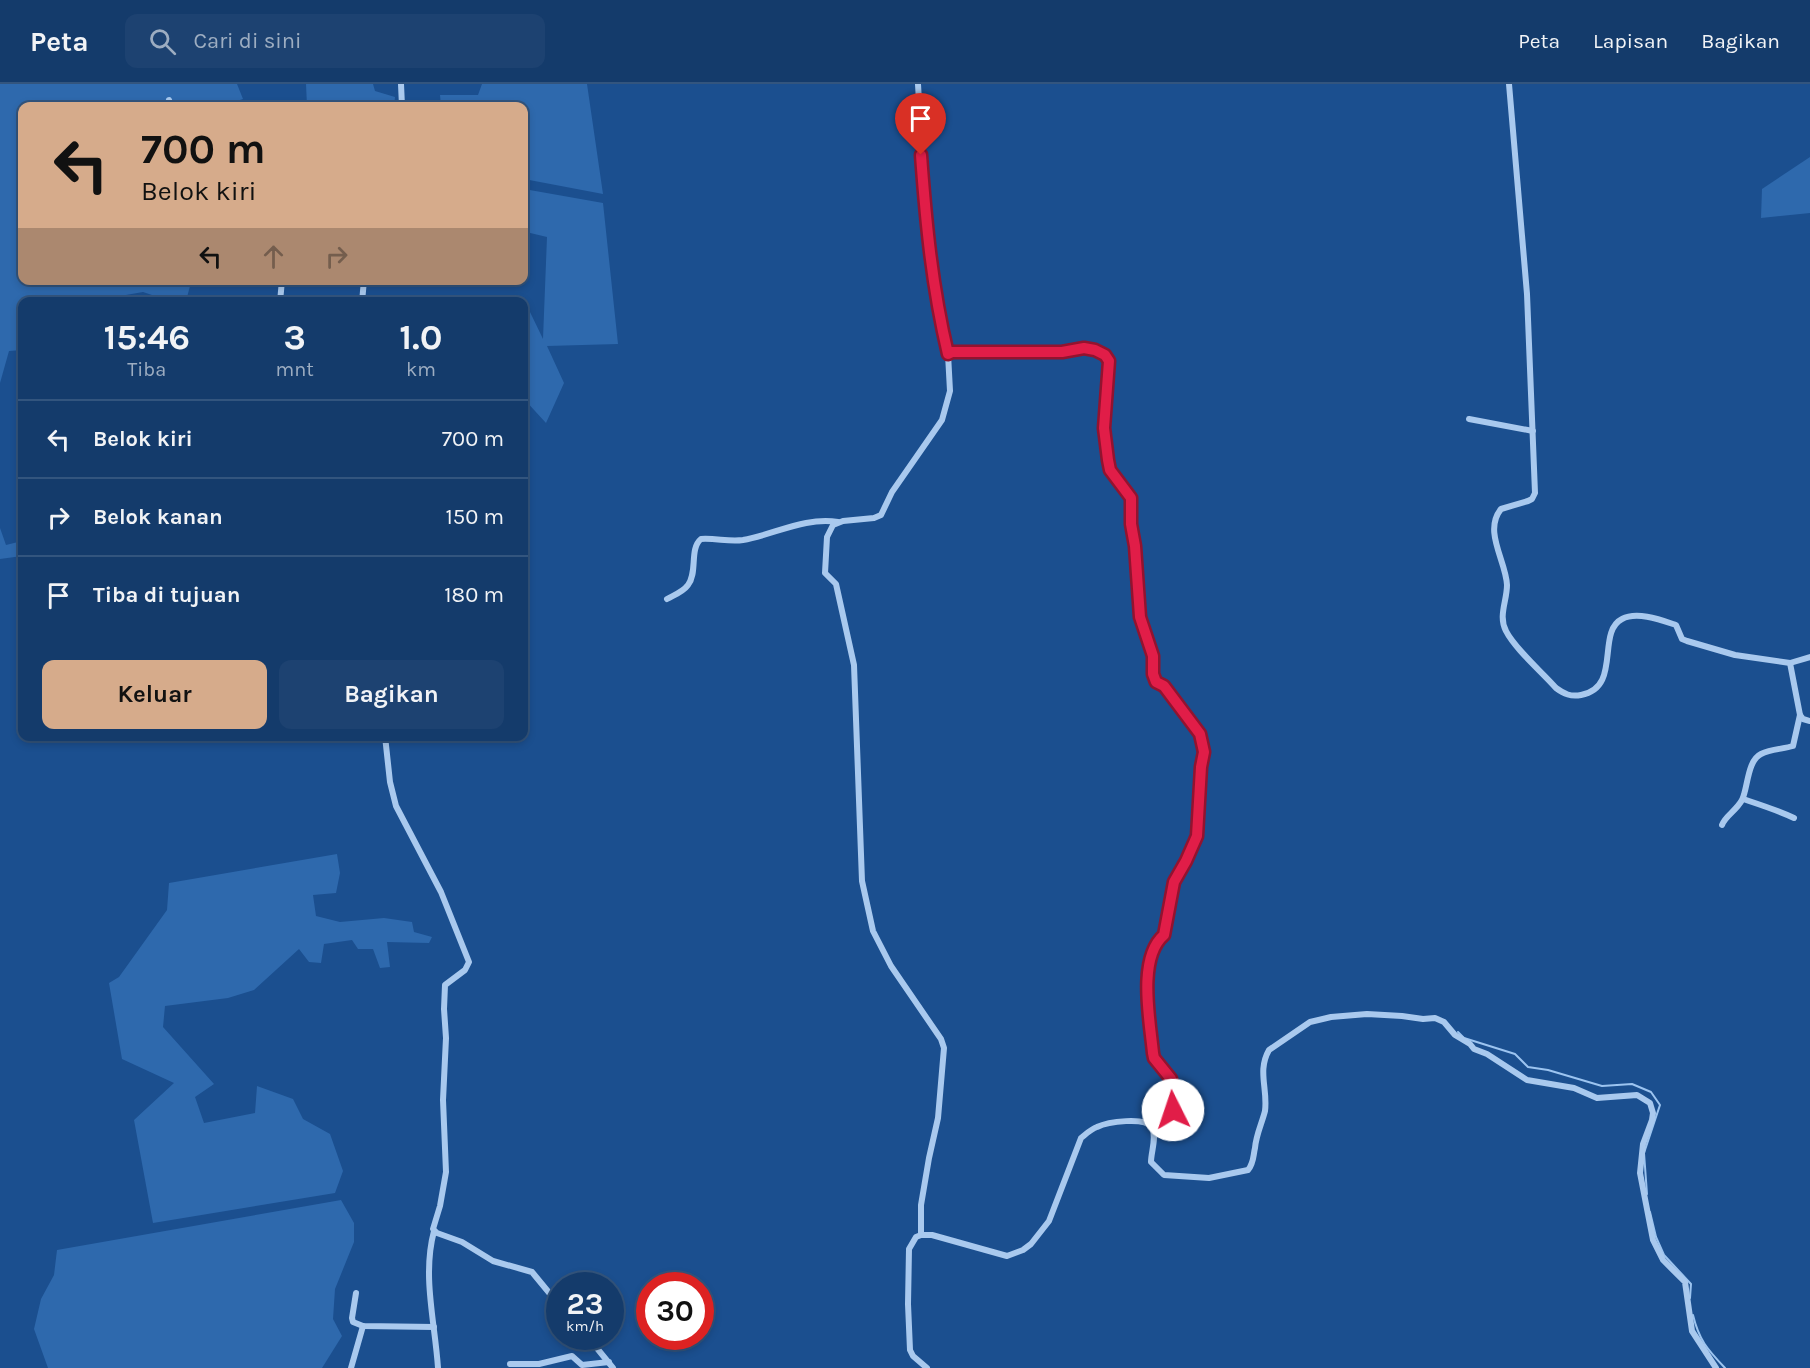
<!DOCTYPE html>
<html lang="id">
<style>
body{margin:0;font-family:Karla,sans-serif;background:#1d4271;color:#f1f3f6;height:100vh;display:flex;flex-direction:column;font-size:22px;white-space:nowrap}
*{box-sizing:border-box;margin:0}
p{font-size:20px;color:#9dadc1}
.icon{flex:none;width:33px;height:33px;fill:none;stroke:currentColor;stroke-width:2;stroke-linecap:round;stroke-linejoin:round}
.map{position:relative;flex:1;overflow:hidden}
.details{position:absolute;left:18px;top:213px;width:510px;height:444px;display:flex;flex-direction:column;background:#143b6b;border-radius:12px;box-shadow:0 3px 9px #0003,0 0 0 2px #33557e}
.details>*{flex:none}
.top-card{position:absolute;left:18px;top:18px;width:510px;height:183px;border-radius:12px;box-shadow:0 3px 9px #0003,0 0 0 2px #33557e;background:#d6ab8b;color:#111;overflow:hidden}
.speed{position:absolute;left:546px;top:1188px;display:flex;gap:12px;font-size:30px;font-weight:700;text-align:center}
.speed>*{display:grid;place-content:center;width:78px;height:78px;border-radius:50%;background:#143b6b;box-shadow:0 3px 9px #0003,0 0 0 2px #33557e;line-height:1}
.speed small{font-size:15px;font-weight:400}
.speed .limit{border:9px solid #d22;background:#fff;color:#111}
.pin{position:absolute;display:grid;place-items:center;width:51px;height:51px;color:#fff;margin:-62px -26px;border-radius:50% 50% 50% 0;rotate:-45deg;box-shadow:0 0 6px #0007}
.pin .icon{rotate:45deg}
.me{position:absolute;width:66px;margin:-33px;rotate:356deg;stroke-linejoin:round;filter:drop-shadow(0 0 4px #0008)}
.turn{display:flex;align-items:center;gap:21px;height:126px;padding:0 24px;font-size:27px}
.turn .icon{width:78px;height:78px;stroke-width:2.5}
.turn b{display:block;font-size:42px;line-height:51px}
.lanes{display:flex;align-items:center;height:57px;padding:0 24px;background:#0003;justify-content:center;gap:30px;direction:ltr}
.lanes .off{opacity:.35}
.eta{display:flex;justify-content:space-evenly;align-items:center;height:102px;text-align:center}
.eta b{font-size:36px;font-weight:700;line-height:42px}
.action{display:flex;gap:12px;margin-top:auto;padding:12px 24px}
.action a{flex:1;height:69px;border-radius:12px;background:#d6ab8b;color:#111;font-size:24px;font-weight:700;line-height:69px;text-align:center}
.action a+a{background:#1d4271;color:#f1f3f6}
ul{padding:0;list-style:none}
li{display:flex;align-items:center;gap:18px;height:78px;padding:0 24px;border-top:2px solid #33557e}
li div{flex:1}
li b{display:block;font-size:22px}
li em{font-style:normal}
header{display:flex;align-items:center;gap:36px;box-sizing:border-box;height:84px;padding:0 30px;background:#143b6b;border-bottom:2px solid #33557e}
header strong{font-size:28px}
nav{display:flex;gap:33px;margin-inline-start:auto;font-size:21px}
.search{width:420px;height:54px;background:#1d4271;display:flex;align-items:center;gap:15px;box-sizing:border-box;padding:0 21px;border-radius:12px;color:#9dadc1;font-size:22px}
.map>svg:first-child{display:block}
.green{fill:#2e69ad}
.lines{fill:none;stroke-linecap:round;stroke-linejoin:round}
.stream{stroke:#9cc4f0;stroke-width:2}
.street{stroke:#a9c9ee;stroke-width:6}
.route-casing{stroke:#92132f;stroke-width:15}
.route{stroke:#e11d48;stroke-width:10}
</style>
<header>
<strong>Peta</strong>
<div class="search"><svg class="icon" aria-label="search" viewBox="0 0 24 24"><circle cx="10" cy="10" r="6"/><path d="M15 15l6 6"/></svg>Cari di sini</div>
<nav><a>Peta</a><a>Lapisan</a><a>Bagikan</a></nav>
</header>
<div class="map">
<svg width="1810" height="1284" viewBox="0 0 1810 1284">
<rect width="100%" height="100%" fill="#1b4f8f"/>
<!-- green -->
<g class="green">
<polygon points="0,0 237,0 243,15 221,22 22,22 22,196 176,196 190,202 186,217 170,217 143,208 120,212 112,217 22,218 22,266 9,267 0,299"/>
<polygon points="306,0 373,0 375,7 395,13 394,22 307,22"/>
<polygon points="482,0 587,0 603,110 524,95 524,22 441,22 440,11 478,11"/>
<polygon points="1810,73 1810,129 1761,134 1762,105"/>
<polygon points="524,105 603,119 618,260 547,262 564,299 546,339 524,315 524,234 530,228 543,255 547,153 526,148 530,130 524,127"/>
<polygon points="0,444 6,461 22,457 22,472 0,475"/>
<polygon points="337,770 340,789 336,809 313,811 316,832 340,838 384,834 412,838 414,848 432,853 429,859 387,858 390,883 380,884 373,865 358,865 352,856 324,860 321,879 309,878 299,865 254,906 228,914 165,922 163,943 214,1000 195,1013 204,1039 255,1029 257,1002 293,1015 303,1035 330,1050 343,1087 335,1109 153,1139 134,1036 174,999 122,975 109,899 119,893 167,826 169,799"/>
<polygon points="341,1116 354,1139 354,1158 335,1205 333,1235 342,1252 322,1284 48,1284 34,1245 41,1215 54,1191 57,1166"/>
</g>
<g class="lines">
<!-- stream -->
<g class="stream">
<polyline points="1458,948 1464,954 1515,970 1528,983 1548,986 1602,1002 1632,1000 1651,1008 1660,1021 1644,1069 1647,1110"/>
<polyline points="1650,1128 1656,1153 1664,1171 1691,1200 1690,1214"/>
<path d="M1693 1231C1699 1256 1707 1265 1725 1284"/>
</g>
<!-- street -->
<g class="street">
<polyline points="401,0 402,22"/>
<polyline points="918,0 926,138 935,214 948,270 950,307 942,336 892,408 881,431 874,434 843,437 833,441 827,453 825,489 836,500 854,581 862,797 873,847 891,882 941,955 944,964 938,1034 929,1074 921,1121 921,1151"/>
<path d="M1509 0 1527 210 1535 409 1532 415 1528 417 1501 425C1483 447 1506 477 1507 501 1507 517 1498 532 1506 547 1515 565 1542 588 1556 604 1564 610 1571 613 1581 611 1622 604 1596 548 1622 535 1637 527 1661 536 1676 541L1682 555 1687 557 1735 571 1790 579 1800 631 1803 635 1810 637"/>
<polyline points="169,16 171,22"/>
<polyline points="280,218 282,196"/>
<polyline points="362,218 364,196"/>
<path d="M948 270 952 268H1062L1084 264 1095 265 1105 271 1109 277 1104 344 1108 376 1110 386 1131 414V440L1135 462 1140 533 1153 571V590L1156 598 1163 602 1200 650 1204 667 1201 683 1197 752 1186 777 1174 798 1164 851C1138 873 1150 937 1153 969L1154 974 1171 995 1173 1026 1169 1031 1152 1043"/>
<polyline points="1469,335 1533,347"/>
<path d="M667 515C674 511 683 508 688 501 698 488 689 465 701 455 716 454 729 458 743 456 776 450 804 433 838 438"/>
<polyline points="1790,579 1810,573"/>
<polyline points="385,652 390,698 396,722 441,808 469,878 465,886 445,901 444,925 446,954 443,1016 446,1088 440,1122 433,1145 437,1149 462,1158 493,1177 532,1188 560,1222"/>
<path d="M1743 715C1761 721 1777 726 1794 734"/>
<path d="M1722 741C1725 732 1736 727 1742 716 1748 704 1747 677 1761 670 1771 665 1783 665 1793 662L1800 631"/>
<path d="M434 1147C422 1192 435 1238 438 1284"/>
<polyline points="356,1209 352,1234 353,1238 363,1242 434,1243"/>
<polyline points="587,1252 613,1284"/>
<polyline points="510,1280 539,1280 572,1272 582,1281 609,1278"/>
<polyline points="351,1284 363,1242"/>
<path d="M927 1284 913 1272 910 1266 908 1220 909 1165 916 1153 921 1151H932L1007 1172 1023 1166 1031 1160 1049 1137 1081 1054C1086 1050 1091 1045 1097 1043 1107 1038 1146 1032 1152 1044 1157 1053 1151 1068 1151 1078L1164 1091 1209 1094 1248 1086C1254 1079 1253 1072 1255 1064 1256 1051 1262 1039 1265 1027 1268 1005 1257 987 1269 966L1310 938 1331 933 1367 930 1402 932 1423 935 1435 934 1444 938 1455 951 1470 960 1474 965 1487 970 1527 996 1574 1004 1597 1014 1637 1011 1650 1019 1653 1029 1652 1036 1643 1060 1640 1089 1653 1156 1663 1176 1685 1198 1692 1247 1716 1284"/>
</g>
</g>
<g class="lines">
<defs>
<path id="route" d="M921 71C926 139 932 203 948 270L952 268H1062L1084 264 1095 266 1105 271 1109 277 1104 344 1108 376 1110 386 1131 414V440L1135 462 1140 533 1153 572V590L1156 598 1164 602 1200 650 1204 668 1201 683 1197 752 1186 777 1174 798 1164 851C1137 874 1150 937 1153 969L1154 974 1171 995 1173 1026"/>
</defs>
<!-- route casing -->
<use href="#route" class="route-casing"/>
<!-- route -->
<use href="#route" class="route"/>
</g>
</svg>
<div class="speed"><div>23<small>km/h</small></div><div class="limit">30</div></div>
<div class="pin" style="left:921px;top:71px;background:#d93025"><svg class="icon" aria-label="arrive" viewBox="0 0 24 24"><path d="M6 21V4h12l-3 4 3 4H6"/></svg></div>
<svg class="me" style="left:1173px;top:1026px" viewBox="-20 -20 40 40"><circle r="19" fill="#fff"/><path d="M0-13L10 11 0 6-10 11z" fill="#e11d48"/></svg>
<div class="top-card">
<div class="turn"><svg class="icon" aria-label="left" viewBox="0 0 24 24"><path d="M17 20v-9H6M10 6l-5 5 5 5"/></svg><div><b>700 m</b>Belok kiri</div></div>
<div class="lanes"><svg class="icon" aria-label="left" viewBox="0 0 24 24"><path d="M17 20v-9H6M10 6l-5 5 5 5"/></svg><svg class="icon off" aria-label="ahead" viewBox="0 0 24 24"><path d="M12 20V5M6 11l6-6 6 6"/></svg><svg class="icon off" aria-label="right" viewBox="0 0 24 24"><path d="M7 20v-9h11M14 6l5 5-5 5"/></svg></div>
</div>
<section class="details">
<div class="eta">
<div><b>15:46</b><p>Tiba</p></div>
<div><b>3</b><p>mnt</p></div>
<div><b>1.0</b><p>km</p></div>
</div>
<ul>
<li><svg class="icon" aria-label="left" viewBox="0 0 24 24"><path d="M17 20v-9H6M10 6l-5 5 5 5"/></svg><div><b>Belok kiri</b></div><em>700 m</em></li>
<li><svg class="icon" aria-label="right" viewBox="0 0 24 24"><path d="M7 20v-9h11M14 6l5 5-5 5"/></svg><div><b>Belok kanan</b></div><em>150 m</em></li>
<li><svg class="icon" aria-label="arrive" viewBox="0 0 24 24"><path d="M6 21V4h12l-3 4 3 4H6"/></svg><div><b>Tiba di tujuan</b></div><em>180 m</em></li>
</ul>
<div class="action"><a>Keluar</a><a>Bagikan</a></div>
</section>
</div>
